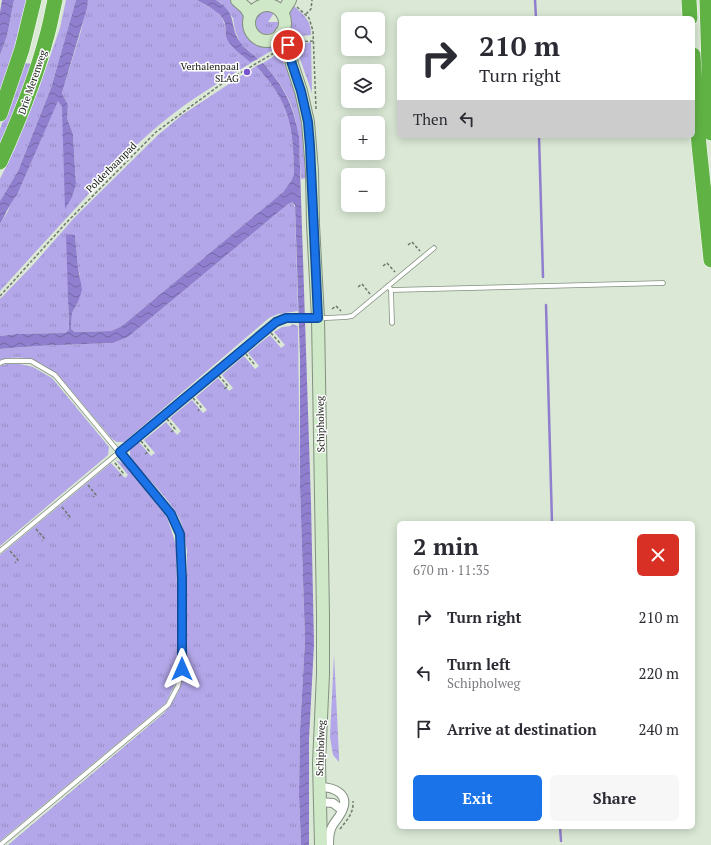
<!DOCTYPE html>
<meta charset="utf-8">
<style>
body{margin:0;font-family:"PT Serif",serif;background:#f7f7f7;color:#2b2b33;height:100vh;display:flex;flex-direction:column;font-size:15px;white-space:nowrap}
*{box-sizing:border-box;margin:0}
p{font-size:13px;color:#7c7c81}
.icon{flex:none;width:22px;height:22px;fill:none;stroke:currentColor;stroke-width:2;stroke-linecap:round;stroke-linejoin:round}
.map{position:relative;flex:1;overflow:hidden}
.sheet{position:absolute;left:397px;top:521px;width:298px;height:308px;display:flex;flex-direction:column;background:#fff;border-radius:6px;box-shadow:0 2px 10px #0003}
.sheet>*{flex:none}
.top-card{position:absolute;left:397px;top:16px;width:298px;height:122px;border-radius:6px;box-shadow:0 2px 10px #0003;background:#fff;color:#2b2b33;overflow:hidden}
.fabs{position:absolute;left:341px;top:12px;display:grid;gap:8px}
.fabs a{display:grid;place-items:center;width:44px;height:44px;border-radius:6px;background:#fff;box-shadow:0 2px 10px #0003;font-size:20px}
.pin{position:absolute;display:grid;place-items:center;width:34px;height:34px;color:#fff;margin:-17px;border:2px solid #fff;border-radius:50%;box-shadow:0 1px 4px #0007}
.me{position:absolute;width:44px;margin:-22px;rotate:0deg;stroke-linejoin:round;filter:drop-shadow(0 0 3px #0008)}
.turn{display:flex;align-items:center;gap:14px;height:84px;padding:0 16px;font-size:18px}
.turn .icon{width:52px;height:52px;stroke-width:2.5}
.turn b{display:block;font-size:28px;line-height:34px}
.then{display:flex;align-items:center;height:38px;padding:0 16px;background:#0003;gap:8px;font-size:15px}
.round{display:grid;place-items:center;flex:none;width:42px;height:42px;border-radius:6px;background:#f7f7f7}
.headline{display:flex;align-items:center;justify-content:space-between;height:68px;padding:0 16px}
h1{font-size:24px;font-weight:700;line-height:30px}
.cta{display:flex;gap:8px;margin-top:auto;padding:8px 16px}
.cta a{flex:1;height:46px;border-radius:6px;background:#1a73e8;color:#fff;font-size:16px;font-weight:700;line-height:46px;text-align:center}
.cta a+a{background:#f7f7f7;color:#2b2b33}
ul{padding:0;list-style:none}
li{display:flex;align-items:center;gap:12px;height:56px;padding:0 16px}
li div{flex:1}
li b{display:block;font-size:15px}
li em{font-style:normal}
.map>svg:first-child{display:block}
.grass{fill:url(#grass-tufts)}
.forest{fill:url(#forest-crowns)}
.water{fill:url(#water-waves)}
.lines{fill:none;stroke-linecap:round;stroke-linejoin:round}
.stream{stroke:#907fce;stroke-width:2.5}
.lane-casing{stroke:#82907f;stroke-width:5.5}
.street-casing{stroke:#82907f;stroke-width:10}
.secondary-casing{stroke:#82907f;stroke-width:14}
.highway-casing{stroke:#fff;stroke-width:16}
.path{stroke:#6f786c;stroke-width:1.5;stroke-dasharray:3 2;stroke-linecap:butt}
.lane{stroke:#fff;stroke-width:4}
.street{stroke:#fff;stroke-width:8}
.secondary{stroke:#cfe8c7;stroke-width:12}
.highway{stroke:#60b245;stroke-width:15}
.route-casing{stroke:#114b97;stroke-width:10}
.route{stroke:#1a73e8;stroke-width:7}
.poi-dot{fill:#7754ce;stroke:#fff;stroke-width:1.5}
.labels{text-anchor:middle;stroke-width:3;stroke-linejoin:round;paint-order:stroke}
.poi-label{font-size:10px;fill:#121710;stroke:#fff;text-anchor:end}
.street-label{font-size:10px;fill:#121710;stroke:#fff}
</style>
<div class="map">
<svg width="711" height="845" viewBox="0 0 711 845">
<defs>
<pattern id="grass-tufts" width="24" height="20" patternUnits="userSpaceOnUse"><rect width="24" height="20" fill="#b3a7e9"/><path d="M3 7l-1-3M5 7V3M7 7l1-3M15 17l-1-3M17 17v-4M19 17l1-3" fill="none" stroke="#998fc7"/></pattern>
<pattern id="forest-crowns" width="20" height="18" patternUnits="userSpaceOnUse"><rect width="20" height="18" fill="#b3a7e9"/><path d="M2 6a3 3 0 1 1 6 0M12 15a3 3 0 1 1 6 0" fill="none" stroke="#998fc7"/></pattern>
<pattern id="water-waves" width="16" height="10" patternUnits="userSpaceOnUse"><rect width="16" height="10" fill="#907fce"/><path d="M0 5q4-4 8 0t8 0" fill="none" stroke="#7467a6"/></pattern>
</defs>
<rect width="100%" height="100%" fill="#dae8d5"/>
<!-- grass -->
<g class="grass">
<polygon points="14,0 28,0 12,65 0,93 0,55 7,36"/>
<polygon points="66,0 76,0 51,88 18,171 0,201 0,179 16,146 38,91 60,28"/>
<path d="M88 0H197L216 11 222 18 225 25 226 38 258 59 240 43 235 30 233 18 221 3 216 0H233L243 11V26L248 34 255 40 266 43 274 49C234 74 193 96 158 126 132 148 109 172 86 197 57 228 29 259 0 291V224L8 211 11 201 17 195 58 100 62 107 76 183 73 134 67 118 68 105 62 93 81 31Z"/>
<path d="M293 5C304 16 311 19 311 35L290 37 287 31 291 20 289 10Z"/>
<path d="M262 11H270L274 13 268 22H278V28C263 45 244 22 262 11Z"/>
<polygon points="311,42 312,93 300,59 294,46"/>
<path d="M279 53C291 77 302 105 304 132 306 147 306 162 307 178L301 179C299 150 300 121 287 96 281 84 272 73 263 63Z"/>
<polygon points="25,63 32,64 0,149 0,129"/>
<path d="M256 66C290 103 293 125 294 174L291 181 283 192 122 326 111 331 75 332 71 329 72 313 78 302 80 276 78 267 75 235 68 307 69 330 65 333 16 334 0 336V299L32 266 74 218 158 135 182 115Z"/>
<path d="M290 202H292L295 207 298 311 278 314 269 318 124 442H117L112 439C102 427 91 414 81 402 60 376 37 349 0 360V349L35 346 113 343 128 337Z"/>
<path d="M292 324 298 326 300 487 305 640 300 730 299 795 301 845H8L164 713C175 700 181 688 185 671L187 551C185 540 184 528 179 518 170 500 147 478 134 462L130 456V449L138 441 151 456 155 453 144 440 166 422 177 435 181 431 170 418 192 400 203 413 207 410 196 397 218 378 229 391 233 388 222 375 244 356 255 369 259 366 248 353 270 335 281 348 285 345 274 332 282 327 291 326Z"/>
<polygon points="6,364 20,364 33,367 52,378 109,447 108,455 0,546 0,366"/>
<polygon points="116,460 123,463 167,517 176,545 179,666 175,684 166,703 0,841 0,555 111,463 125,478 128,475"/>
</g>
<!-- forest -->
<polygon class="forest" points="334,654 339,756 339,762 333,755 330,737"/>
<!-- water -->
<g class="water">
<polygon points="2,0 14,0 7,36 0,55 0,12"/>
<path d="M76 0H88L87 8 62 93 68 105 67 118 73 134 76 184 72 197 65 209 62 107 58 101 17 195C9 204 6 214 0 224V201L18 171 51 88Z"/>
<path d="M197 0H216C239 15 228 24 240 42 244 48 253 54 258 59L250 62C243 56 229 46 226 37 225 33 226 28 225 24 222 12 207 6 197 0Z"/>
<path d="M263 63C285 88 293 104 299 137L311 503 314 644 309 739V845H301L299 795 300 730 305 640 300 487V358L295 205 292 202 288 204 128 337 113 343 35 346 0 349V336L16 334 65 333 69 330 66 234 75 235 78 267 82 290 78 302 72 313 71 329 75 332 111 331 122 326 283 192 291 181 294 174C293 125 290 103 256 66Z"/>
</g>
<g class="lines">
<!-- stream -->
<g class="stream">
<polyline points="535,0 536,18"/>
<polyline points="539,136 543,277"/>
<polyline points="546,305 552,523"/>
<polyline points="560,827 561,841"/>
</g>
<defs>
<g id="lane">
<polyline points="388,286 391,290 663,283"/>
<polyline points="391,290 392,323"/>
<polyline points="0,363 5,361 31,361 55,375 171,515 180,534 182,579 182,669 178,686 168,705 0,845"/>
<polyline points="0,551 276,322 286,318 306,319 346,317 352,316 434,248"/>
</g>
<g id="street">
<path d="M319 787C336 787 351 795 341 813 338 819 333 823 331 829 329 834 329 840 329 845"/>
<polyline points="319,802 333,803 342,810"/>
</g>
<g id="secondary">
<polyline points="237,0 246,8 250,15"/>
<circle cx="267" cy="23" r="18"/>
<polyline points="282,13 290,0"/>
<polyline points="281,33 289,50 292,64 301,91 308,122 312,171 313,224 318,318 323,615 323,674 319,763 321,845"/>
</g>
<g id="highway">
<polyline points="689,0 690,18"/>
<polyline points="707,0 711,133"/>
<polyline points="693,55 699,145 711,260"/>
<polyline points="0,114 22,49 34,0"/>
<path d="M0 162C18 122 35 81 46 39 50 26 52 13 55 0"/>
</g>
</defs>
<!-- lane casing -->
<use href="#lane" class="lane-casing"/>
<!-- street casing -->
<use href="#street" class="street-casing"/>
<!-- secondary casing -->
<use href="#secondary" class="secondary-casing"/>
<!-- highway casing -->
<use href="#highway" class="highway-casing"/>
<!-- path -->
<g class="path">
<polyline points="297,7 309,18 313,31 316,109"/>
<polyline points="306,14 311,9 312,0"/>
<polyline points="295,42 313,41"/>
<polyline points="408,245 412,242 420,251"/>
<polyline points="383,266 387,263 395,272"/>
<polyline points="358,287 362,284 370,294"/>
<polyline points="0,296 66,223 156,132 220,85 279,50"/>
<polyline points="332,309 336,306 341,311"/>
<polyline points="271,333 280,343"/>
<polyline points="246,354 254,364"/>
<polyline points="219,376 228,386 224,389"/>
<polyline points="193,398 201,407 198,411"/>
<polyline points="167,419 175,429 171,432"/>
<polyline points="141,441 149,451 145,454"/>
<polyline points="115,463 123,473 119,476"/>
<polyline points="88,485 96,495 93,497"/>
<polyline points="62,507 70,517 68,519"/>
<polyline points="36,529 44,538 42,541"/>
<polyline points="10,551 18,560 15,563"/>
<path d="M340 829C347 820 354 813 353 801"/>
</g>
<!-- lane -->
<use href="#lane" class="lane"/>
<!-- street -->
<use href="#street" class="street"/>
<!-- secondary -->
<use href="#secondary" class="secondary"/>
<!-- highway -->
<use href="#highway" class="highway"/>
</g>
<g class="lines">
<defs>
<polyline id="route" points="182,669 182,579 180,534 171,514 120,452 276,322 286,318 318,318 310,146 308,122 301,91 292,64 288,45"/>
</defs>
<!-- route casing -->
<use href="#route" class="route-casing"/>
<!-- route -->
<use href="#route" class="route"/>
</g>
<!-- markers -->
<circle class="poi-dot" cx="247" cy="72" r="4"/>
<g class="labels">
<!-- poi labels -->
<g class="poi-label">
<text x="239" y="70">Verhalenpaal<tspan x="239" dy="12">SLAG</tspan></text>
</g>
<!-- street labels -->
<g class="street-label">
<text transform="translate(32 82) rotate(-71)" y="4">Drie Merenweg</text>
<text transform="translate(111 167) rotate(-45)" y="4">Polderbaanpad</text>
<text transform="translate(320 424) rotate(-91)" y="4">Schipholweg</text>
<text transform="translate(320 748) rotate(-88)" y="4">Schipholweg</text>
</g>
</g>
</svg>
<div class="fabs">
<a><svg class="icon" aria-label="search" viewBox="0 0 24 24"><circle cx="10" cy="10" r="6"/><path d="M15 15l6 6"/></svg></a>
<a><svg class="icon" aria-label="layers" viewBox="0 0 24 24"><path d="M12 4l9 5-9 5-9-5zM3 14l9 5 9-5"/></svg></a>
<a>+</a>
<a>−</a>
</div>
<div class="pin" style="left:288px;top:45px;background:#d93025"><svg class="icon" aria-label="arrive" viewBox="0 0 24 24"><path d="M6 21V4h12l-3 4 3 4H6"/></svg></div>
<svg class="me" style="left:182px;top:669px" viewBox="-20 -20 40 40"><path d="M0-17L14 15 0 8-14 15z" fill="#1a73e8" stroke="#fff" stroke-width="4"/></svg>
<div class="top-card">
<div class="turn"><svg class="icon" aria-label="right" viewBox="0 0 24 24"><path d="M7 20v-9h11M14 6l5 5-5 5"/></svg><div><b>210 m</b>Turn right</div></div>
<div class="then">Then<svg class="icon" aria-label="left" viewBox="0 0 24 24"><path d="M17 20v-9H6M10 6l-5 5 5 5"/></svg></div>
</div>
<section class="sheet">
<div class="headline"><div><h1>2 min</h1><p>670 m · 11:35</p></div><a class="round" style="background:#d93025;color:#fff"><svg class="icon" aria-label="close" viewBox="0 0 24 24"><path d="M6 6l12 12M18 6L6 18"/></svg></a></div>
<ul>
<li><svg class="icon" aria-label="right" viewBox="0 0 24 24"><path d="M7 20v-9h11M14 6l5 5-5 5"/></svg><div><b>Turn right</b></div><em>210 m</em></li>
<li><svg class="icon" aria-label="left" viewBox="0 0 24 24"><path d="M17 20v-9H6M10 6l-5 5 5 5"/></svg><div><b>Turn left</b><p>Schipholweg</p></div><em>220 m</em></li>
<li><svg class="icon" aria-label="arrive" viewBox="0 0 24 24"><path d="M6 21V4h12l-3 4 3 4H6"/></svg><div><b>Arrive at destination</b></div><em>240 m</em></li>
</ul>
<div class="cta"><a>Exit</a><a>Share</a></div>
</section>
</div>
